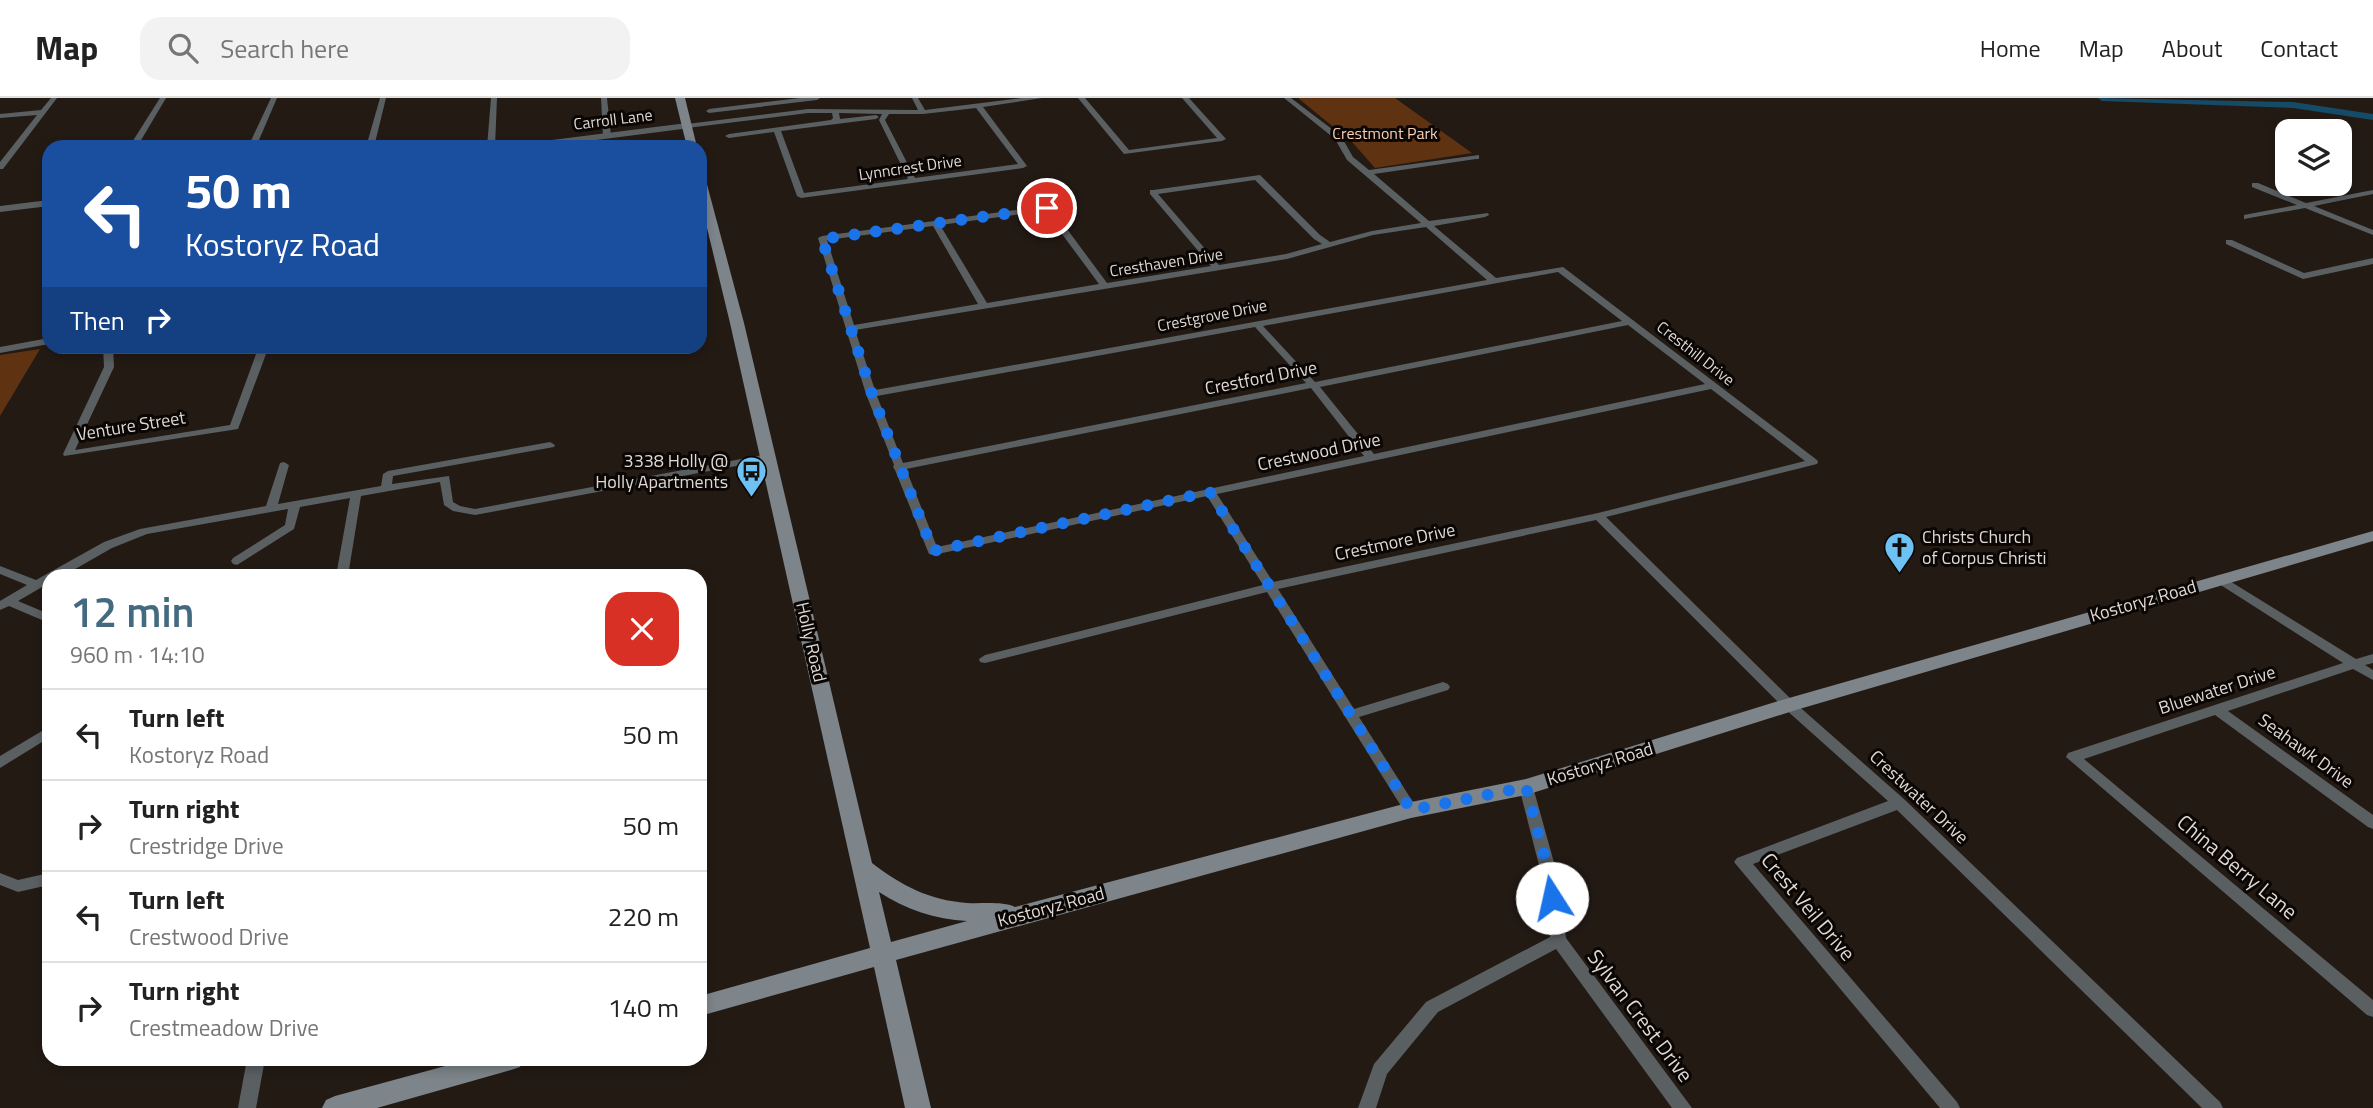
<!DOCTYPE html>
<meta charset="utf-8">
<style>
body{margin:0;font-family:"Titillium Web",sans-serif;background:#f2f2f2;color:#222;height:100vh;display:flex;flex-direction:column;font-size:26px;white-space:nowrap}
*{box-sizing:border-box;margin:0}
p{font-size:23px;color:#767676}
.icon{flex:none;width:38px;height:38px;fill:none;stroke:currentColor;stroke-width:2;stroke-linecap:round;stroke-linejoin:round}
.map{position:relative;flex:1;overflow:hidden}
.drawer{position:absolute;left:42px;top:471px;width:665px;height:497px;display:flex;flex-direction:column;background:#fff;border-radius:21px;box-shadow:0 4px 10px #0003}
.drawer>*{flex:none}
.banner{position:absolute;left:42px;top:42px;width:665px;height:214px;border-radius:21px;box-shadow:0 4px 10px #0003;background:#1a4fa0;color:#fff;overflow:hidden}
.tools{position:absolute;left:2275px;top:21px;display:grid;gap:14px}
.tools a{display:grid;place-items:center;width:77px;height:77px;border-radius:14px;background:#fff;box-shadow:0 4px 10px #0003;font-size:35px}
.pin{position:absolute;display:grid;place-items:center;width:60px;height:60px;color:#fff;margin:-30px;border:4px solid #fff;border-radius:50%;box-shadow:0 2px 7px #0007}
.me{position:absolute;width:77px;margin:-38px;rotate:350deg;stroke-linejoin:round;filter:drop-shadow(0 0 5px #0008)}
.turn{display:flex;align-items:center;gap:24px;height:147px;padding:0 28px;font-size:32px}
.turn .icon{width:91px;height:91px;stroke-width:2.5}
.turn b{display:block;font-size:49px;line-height:60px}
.then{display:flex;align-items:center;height:66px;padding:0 28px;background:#0003;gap:14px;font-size:26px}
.round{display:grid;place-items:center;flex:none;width:74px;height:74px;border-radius:21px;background:#f2f2f2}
.overview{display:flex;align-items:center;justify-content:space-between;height:119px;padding:0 28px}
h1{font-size:42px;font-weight:600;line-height:52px;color:#446a80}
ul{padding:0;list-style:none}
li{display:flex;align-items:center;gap:21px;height:91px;padding:0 28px;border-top:2px solid #e0e0e0}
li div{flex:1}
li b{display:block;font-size:26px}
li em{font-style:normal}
header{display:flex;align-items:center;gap:42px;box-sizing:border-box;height:98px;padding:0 35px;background:#fff;border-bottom:2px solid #e0e0e0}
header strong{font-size:33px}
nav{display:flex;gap:38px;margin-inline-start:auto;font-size:24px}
.search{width:490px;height:63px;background:#f2f2f2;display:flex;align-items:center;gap:18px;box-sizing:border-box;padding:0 24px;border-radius:21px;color:#767676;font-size:26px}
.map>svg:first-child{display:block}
.green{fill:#5f3211}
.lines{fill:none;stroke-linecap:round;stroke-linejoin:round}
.canal{fill:#154b67;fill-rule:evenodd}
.minor{fill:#5a5f62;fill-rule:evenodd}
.tertiary{fill:#5a5f62;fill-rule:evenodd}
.secondary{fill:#7d858a;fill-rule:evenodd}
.route{stroke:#1a73e8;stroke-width:12;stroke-dasharray:0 21.6}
.labels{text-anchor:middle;stroke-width:6;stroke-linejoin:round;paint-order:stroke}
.far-street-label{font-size:16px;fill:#dfd8d4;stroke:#0a0604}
.far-park-label{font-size:16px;fill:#facfb5;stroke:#0a0604}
.street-label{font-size:18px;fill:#dfd8d4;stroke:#0a0604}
.poi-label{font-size:18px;fill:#dfd8d4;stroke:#0a0604;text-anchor:end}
.near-street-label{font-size:21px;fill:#dfd8d4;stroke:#0a0604}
</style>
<header>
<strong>Map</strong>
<div class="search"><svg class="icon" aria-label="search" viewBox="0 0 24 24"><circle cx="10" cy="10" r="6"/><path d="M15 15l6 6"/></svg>Search here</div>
<nav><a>Home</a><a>Map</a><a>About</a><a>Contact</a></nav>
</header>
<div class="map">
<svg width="2373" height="1010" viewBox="0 0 2373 1010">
<rect width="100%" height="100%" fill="#231a14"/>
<!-- green -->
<g class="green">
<polygon points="1298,0 1395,0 1472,55 1375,70 1353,45"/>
<polygon points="40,251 0,318 0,257"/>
</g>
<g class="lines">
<!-- canal -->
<polygon class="canal" points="2098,0 2293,4 2373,16 2373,22 2293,10 2102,3"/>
<!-- minor -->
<g class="minor">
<polygon points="51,0 57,0 3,71 0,71 0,64 37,17 0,20 0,16 41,12"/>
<polygon points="160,0 166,0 137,49 129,49"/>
<polygon points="271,0 277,0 256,49 248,49"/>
<polygon points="380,0 386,0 374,49 366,49"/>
<polygon points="491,0 497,0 495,49 487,49"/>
<polygon points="601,0 607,0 611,38 607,40 603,38"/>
<polygon points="800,0 820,0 817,2 709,15 706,13 709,11"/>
<path d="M912 0H918L925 12 1022 0H1042L983 9 1027 68 1023 70 801 100 797 98 774 34 729 40 725 38 729 36 831 22 833 20 832 15H808L687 30 684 28 687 26 808 11 918 12ZM976 10 1018 66 915 80 885 22 889 16H923ZM839 15 882 16 879 22 908 81 804 95 781 33 876 21 879 19 876 17 840 21Z"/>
<polygon points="1078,0 1085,0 1129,52 1217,40 1182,0 1189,0 1226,41 1222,43 1124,56"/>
<path d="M1284 0H1291L1341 38 1353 59 1369 72 1479 57V61H1476L1374 76 1429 123 1488 115 1489 117 1485 119 1434 128 1496 180 1563 169 1817 362 1818 364 1817 366 1606 419 1794 604 1904 701 2220 1004 2223 1010H2202L1897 712 1753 766 1957 1004 1960 1010H1940L1734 764 1737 760 1888 703 1784 610 1596 422 1278 491 1354 611 1443 584 1448 586 1450 589 1448 592 1359 619 1418 712 1416 716 1411 718 1406 716 1267 494 985 565 980 564 979 561 985 557 1263 487 1207 398 933 457 929 456 895 372 893 369 894 367 866 296 818 140 822 138 1047 108H1050L1107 185 1211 168 1150 96V92H1153L1260 77 1320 137 1330 144 1372 133 1421 125 1347 62 1335 41ZM1255 82 1314 141 1322 146 1286 156 1219 167 1158 96ZM1045 113 1099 186 987 205 940 127ZM933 128 978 206 854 227 827 142ZM1426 129 1487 182 875 292 855 232 1287 161 1373 137ZM1558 174 1622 223 1315 284 1263 228ZM1628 227 1705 286 1374 356 1320 289ZM1255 229 1306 285 903 365 877 298ZM1311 290 1364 358 937 449 906 371ZM1711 291 1805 363 1598 415 1273 484 1217 396Z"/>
<polygon points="2252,85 2258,85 2306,105 2373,92 2373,96 2314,108 2373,132 2373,137 2305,110 2244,121 2244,117 2297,107 2252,89"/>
<polygon points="2226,142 2232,142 2304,175 2373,160 2373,166 2303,181 2226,146"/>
<polygon points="49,240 49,246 0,255 0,249"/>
<polygon points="103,248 113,248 114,269 75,352 230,327 259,248 269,248 238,331 64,358 63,356 104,269"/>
<polygon points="550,344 555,347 554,349 393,378 392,386 449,378 453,404 460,408 475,411 768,356 773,359 768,362 475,417 453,413 444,407 440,384 361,398 348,478 336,478 350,400 300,409 294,431 237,467 233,466 231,463 233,460 285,427 288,411 147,436 112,450 63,478 49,478 49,485 18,503 49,516 49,525 9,508 0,512 0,503 27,487 0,476 0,468 36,482 104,444 140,431 266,408 280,365 284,364 289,367 278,406 381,388 383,376 388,373"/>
<polygon points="2220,477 2356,561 2373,556 2373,565 2365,567 2373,572 2373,582 2353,571 2228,613 2373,717 2373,731 2368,729 2215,617 2084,661 2373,902 2373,919 2367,917 2066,659 2068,655 2343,565 2216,484 2214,481 2216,478"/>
<polygon points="42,633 47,635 49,638 47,641 0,670 0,658"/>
<polygon points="1526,684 1531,685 1533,689 1558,779 1566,840 1692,1010 1672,1010 1556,851 1438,914 1387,976 1376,1010 1358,1010 1374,966 1426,904 1550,839 1542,779 1519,689 1521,685"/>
<polygon points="0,775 18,782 49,775 49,787 18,794 0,787"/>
<polygon points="247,961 265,961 256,1010 238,1010"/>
</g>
<!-- tertiary -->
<g class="tertiary">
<polygon points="687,25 690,26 690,30 542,49 515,49 520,46"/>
<polygon points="49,102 49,108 0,114 0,108"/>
</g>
<!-- secondary -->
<g class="secondary">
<polygon points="675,0 685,0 697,49 687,49"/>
<path d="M700 76 705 79 744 225 872 765C902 788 929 802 967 805 982 806 1002 803 1015 809L1411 704 1526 681 1782 602 2373 433V443L1796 612 1526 697 1411 720 896 862 931 1010H905L874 869 700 918V898L870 850 730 225 700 101ZM879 794C906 812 935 821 967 823L891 844Z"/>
<polygon points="471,961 523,961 520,969 511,972 377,1010 322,1010 326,1002 335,998"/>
</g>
</g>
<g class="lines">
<!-- route -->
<polyline class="route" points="1047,110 822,141 872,296 933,453 1210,394 1411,712 1526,689 1550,779 1552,800"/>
</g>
<!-- icons -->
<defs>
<symbol id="bus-pin" viewBox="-11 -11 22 30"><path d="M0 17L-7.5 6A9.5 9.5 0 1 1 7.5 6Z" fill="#6dc2f3" stroke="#0a0604"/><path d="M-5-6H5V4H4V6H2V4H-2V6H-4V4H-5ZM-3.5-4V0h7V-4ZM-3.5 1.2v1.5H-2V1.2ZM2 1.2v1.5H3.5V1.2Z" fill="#111"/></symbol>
<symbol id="church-pin" viewBox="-11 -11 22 30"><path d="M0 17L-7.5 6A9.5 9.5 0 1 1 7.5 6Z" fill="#6dc2f3" stroke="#0a0604"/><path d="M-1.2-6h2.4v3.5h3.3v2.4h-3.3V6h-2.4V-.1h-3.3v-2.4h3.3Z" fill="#111"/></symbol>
</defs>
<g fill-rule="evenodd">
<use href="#bus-pin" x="734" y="356" width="35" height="47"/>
<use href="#church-pin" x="1882" y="432" width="35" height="47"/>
</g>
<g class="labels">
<!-- far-street labels -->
<g class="far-street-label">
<text transform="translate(613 21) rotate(-7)" y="6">Carroll Lane</text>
<text transform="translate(910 69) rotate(-8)" y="6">Lynncrest Drive</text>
<text transform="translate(1166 164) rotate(-9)" y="6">Cresthaven Drive</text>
<text transform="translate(1212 217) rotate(-11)" y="6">Crestgrove Drive</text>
<text transform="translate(1696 255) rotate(38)" y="6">Cresthill Drive</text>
</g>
<!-- far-park labels -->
<g class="far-park-label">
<text x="1385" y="41">Crestmont Park</text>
</g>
<!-- street labels -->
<g class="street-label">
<text transform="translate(1261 280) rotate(-11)" y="6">Crestford Drive</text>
<text transform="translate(131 328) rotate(-9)" y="6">Venture Street</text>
<text transform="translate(1319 354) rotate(-12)" y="6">Crestwood Drive</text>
<text transform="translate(1395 444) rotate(-12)" y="6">Crestmore Drive</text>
<text transform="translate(2143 503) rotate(-16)" y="6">Kostoryz Road</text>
<text transform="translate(811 544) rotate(77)" y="6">Holly Road</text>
<text transform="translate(2217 592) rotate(-18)" y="6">Bluewater Drive</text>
<text transform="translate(2306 653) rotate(36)" y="6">Seahawk Drive</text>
<text transform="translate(1600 666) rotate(-17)" y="6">Kostoryz Road</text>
<text transform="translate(1919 699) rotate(43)" y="6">Crestwater Drive</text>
<text transform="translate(1051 809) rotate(-15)" y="6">Kostoryz Road</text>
</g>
<!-- poi labels -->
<g class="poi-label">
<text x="728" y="369">3338 Holly @<tspan x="728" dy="21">Holly Apartments</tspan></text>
<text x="1922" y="445" text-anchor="start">Christs Church<tspan x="1922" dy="21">of Corpus Christi</tspan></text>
</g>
<!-- near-street labels -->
<g class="near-street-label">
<text transform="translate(2237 769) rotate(40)" y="7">China Berry Lane</text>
<text transform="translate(1808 809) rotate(50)" y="7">Crest Veil Drive</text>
<text transform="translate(1640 918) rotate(53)" y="7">Sylvan Crest Drive</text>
</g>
</g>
</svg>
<div class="tools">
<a><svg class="icon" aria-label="layers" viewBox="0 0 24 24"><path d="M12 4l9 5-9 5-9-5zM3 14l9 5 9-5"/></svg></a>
</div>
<div class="pin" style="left:1047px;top:110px;background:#d93025"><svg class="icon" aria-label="arrive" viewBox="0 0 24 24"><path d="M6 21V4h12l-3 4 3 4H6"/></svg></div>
<svg class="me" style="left:1552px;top:800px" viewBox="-20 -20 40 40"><circle r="19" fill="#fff"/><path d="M0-13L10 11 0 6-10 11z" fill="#1a73e8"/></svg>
<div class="banner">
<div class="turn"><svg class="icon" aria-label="left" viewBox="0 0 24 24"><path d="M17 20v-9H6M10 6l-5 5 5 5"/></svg><div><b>50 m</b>Kostoryz Road</div></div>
<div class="then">Then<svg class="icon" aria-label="right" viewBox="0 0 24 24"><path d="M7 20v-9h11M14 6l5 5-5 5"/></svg></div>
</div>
<section class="drawer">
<div class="overview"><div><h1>12 min</h1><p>960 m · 14:10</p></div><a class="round" style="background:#d93025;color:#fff"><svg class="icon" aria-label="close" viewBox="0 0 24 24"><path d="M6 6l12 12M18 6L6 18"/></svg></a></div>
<ul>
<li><svg class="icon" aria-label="left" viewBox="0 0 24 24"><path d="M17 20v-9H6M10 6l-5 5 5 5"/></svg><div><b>Turn left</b><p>Kostoryz Road</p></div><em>50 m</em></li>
<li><svg class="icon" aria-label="right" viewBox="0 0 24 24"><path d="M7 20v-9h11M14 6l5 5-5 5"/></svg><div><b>Turn right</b><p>Crestridge Drive</p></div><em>50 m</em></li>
<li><svg class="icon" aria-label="left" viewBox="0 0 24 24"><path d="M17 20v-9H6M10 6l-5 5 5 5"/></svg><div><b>Turn left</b><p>Crestwood Drive</p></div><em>220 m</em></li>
<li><svg class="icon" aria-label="right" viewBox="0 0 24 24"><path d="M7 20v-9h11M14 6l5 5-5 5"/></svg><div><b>Turn right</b><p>Crestmeadow Drive</p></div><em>140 m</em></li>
</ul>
</section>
</div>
